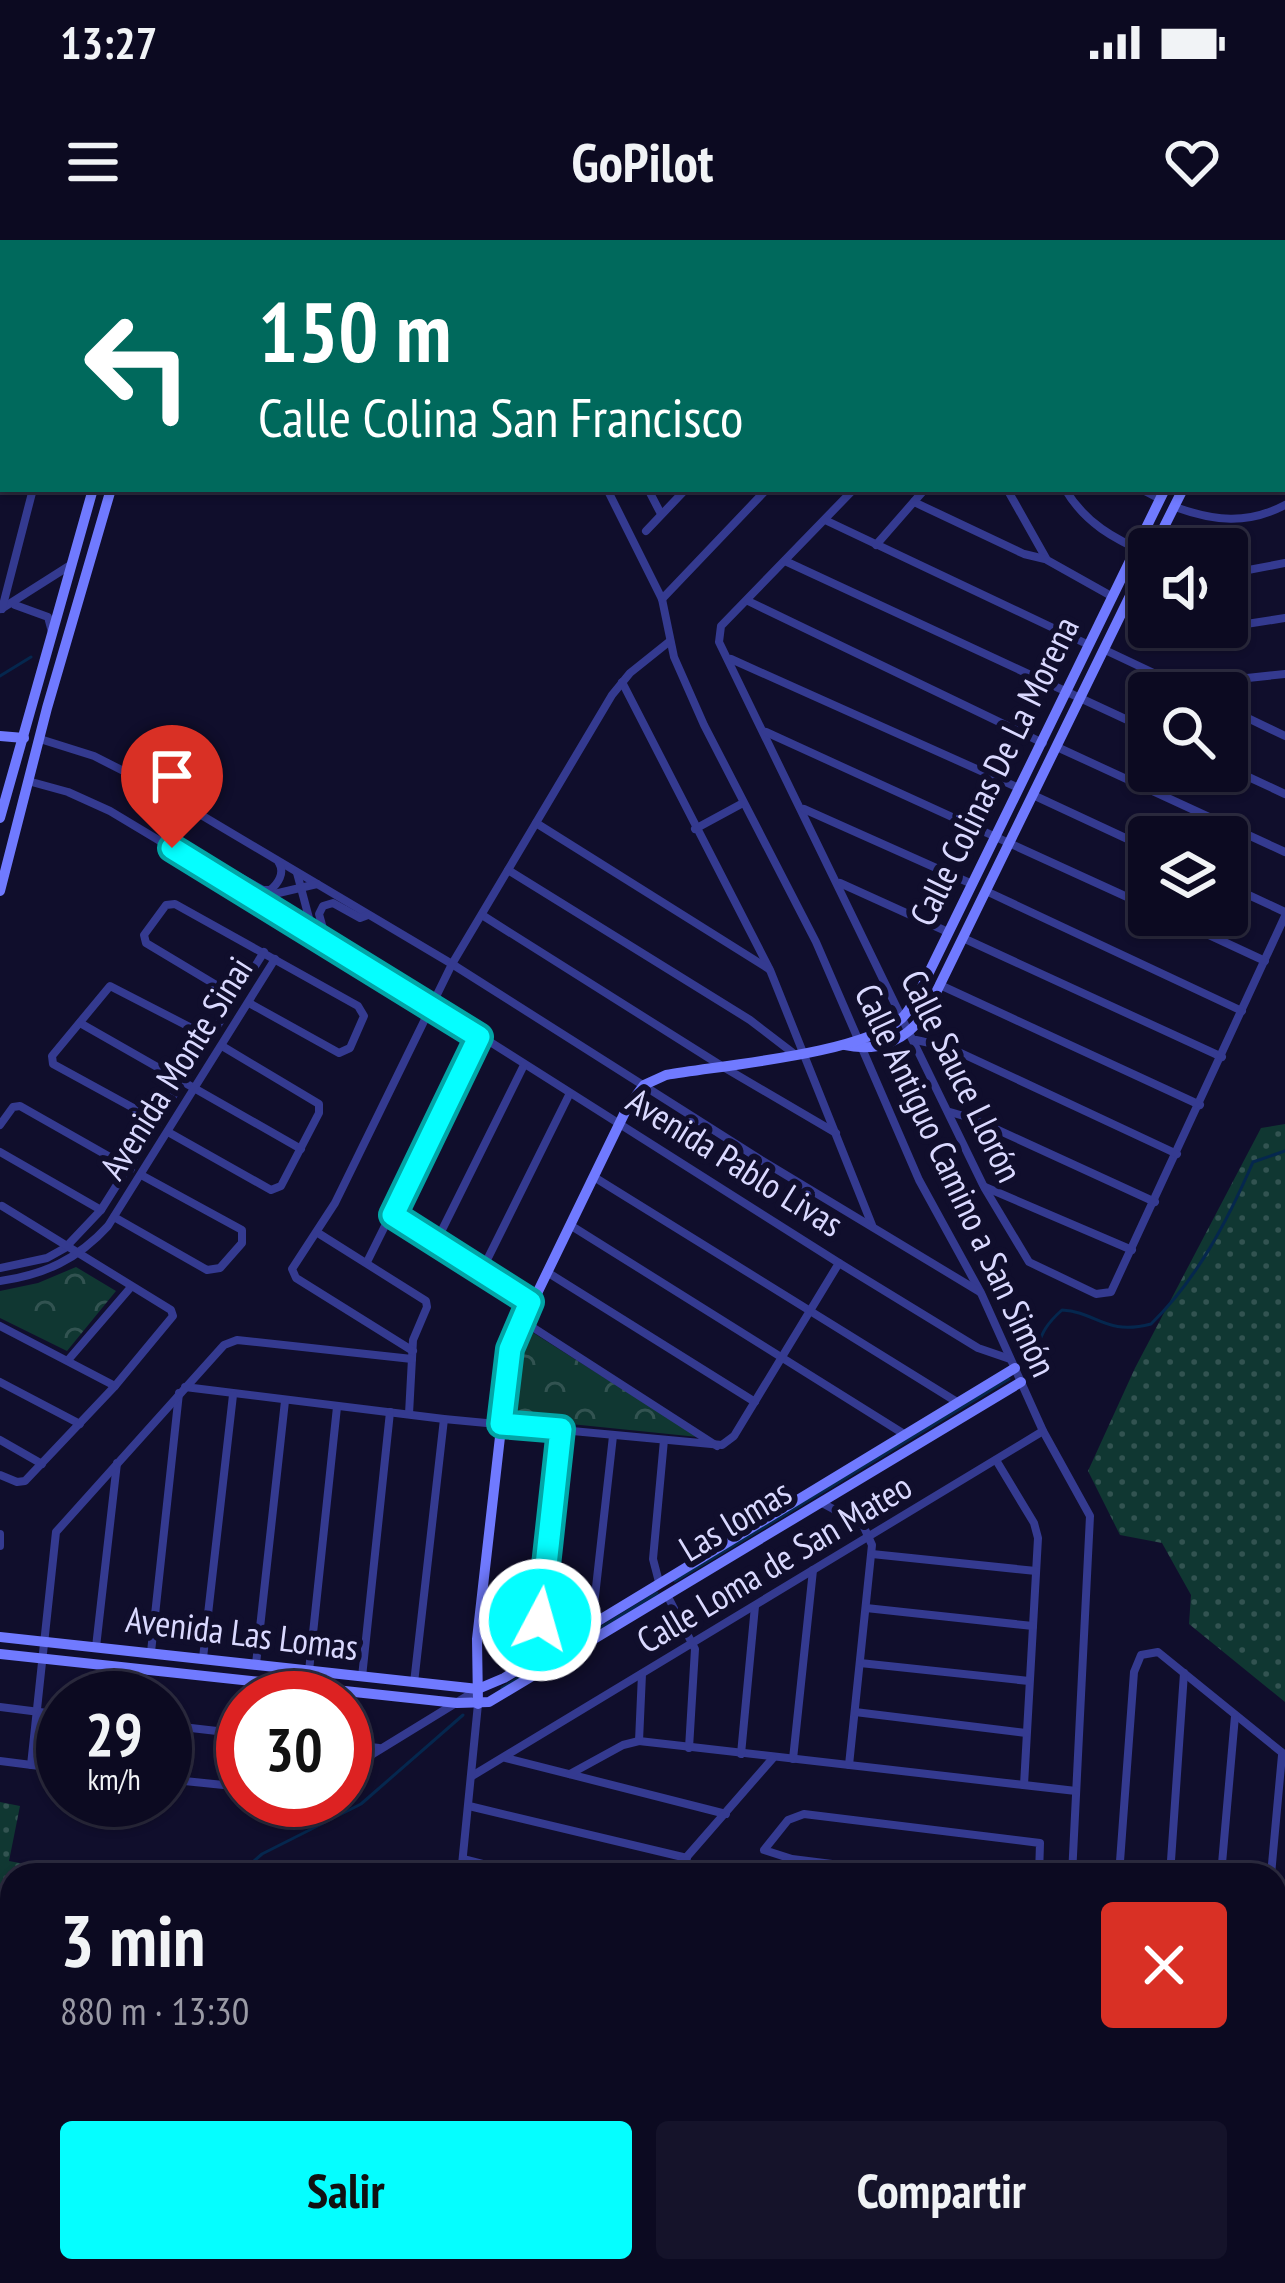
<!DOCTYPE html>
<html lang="es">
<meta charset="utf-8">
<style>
body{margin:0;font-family:"PT Sans Narrow",sans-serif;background:#15132a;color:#f1f3f6;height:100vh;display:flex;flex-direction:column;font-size:45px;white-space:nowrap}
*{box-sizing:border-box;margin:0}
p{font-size:39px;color:#9a9aa5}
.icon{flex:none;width:66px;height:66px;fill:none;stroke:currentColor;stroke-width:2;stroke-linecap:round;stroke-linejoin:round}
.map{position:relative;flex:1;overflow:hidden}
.drawer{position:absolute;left:0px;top:1623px;width:1287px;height:420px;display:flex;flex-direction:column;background:#0c0a21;border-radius:36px 36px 0 0;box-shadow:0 3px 9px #0004,0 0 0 3px #2c2b3f}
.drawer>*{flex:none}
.banner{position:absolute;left:0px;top:0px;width:1287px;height:252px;box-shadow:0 3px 9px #0004,0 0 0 3px #2c2b3f;background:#00695c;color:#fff;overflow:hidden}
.controls{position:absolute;left:1128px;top:288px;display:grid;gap:24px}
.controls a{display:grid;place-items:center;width:120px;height:120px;border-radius:12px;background:#0c0a21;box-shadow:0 3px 9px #0004,0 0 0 3px #2c2b3f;font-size:60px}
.speed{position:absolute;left:36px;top:1431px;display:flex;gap:24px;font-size:60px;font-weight:700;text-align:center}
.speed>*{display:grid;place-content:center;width:156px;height:156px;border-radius:50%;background:#0c0a21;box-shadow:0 3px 9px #0004,0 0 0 3px #2c2b3f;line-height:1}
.speed small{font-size:30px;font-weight:400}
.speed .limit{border:18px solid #d22;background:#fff;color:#111}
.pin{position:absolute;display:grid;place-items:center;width:102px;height:102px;color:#fff;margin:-123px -51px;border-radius:50% 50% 50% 0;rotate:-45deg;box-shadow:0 0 12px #0007}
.pin .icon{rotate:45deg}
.me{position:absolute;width:132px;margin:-66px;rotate:6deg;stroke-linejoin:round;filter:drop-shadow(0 0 9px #0008)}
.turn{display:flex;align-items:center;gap:42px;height:252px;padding:0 60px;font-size:54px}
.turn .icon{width:156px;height:156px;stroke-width:2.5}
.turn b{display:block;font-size:84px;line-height:102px}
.round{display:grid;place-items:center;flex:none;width:126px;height:126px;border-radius:12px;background:#15132a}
.summary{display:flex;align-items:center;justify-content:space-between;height:204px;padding:0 60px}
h1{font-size:72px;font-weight:600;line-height:90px}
.cta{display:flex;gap:24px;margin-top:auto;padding:24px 60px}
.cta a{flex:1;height:138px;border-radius:12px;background:#05feff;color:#111;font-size:48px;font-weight:600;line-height:138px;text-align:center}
.cta a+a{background:#15132a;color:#f1f3f6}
.status{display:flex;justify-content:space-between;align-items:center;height:84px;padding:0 60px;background:#0c0a21;direction:ltr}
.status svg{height:33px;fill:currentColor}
header{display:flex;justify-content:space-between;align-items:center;height:156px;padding:0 60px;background:#0c0a21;font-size:54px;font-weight:600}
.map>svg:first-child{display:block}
.grass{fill:url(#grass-dots)}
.park{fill:url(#park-crowns)}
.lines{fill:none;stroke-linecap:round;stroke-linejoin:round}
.stream{stroke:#05274e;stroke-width:3}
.street{stroke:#343a90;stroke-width:8}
.secondary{stroke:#707aff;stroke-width:10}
.route-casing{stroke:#03a5a6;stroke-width:30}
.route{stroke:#05feff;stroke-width:21}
.labels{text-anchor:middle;stroke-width:12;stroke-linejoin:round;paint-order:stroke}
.street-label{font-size:36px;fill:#dad9ff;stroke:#100e2c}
</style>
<div class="status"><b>13:27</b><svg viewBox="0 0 49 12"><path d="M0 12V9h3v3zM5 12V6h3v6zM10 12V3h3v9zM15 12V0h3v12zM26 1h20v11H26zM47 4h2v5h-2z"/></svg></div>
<header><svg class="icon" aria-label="menu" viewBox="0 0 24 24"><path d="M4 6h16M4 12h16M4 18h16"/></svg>GoPilot<svg class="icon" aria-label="heart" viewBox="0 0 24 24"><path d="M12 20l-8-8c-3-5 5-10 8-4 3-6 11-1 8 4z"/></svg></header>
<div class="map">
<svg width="1285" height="2043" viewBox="0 0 1285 2043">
<defs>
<pattern id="grass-dots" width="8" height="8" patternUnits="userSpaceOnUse" patternTransform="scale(3)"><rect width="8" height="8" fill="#103732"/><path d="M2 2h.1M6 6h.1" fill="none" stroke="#325351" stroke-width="1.8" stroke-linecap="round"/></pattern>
<pattern id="park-crowns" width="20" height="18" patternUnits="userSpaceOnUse" patternTransform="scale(3)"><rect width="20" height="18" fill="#103732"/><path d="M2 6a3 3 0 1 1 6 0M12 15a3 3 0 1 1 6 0" fill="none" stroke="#325351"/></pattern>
</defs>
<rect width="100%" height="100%" fill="#100e2c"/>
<!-- grass -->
<g class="grass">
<polygon points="1285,884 1285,1462 1189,1384 1191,1355 1162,1303 1120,1295 1088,1231 1135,1128 1261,888"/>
<polygon points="0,1562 20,1566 9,1621 84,1635 12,1635 12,1767 0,1764"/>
<polygon points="35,2031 239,2031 237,2043 47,2043 34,2040"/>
</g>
<!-- park -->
<g class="park">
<polygon points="76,1027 116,1051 67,1111 0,1078 0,1051 38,1043"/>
<polygon points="532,1092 698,1197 512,1178 517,1117"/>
</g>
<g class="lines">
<!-- stream -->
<g class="stream">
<polyline points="0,436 31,417"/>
<path d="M1027 1127C1043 1102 1036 1093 1062 1070 1097 1072 1105 1096 1151 1084 1197 1039 1227 982 1253 922L1285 911"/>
<polyline points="675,1341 1009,1139"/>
<polyline points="502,1448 657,1353"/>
<polyline points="247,1635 247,1627 262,1614 361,1564 463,1475"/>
</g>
<!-- street -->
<g class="street">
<polyline points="478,0 480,3"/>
<polyline points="519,0 520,3"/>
<polyline points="782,0 784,3"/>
<polyline points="1112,0 1118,3"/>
<polyline points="1240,0 1246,3"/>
<polyline points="362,3 364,0"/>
<polyline points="429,3 431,0"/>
<polyline points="533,3 537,0"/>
<polyline points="616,3 619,0"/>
<polyline points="691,3 694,0"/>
<polyline points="767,3 769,0"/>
<polyline points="838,3 841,0"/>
<polyline points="914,3 916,0"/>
<polyline points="985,3 986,0"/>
<polyline points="1048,3 1050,0"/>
<polyline points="1284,20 1285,20"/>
<polyline points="0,55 3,54"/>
<polyline points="1284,76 1285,76"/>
<polyline points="0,178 3,178"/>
<polyline points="1284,247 1285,248"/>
<polyline points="607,249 662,359 674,417 704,485 816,702 919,940 981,1053 1043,1191 1090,1276 1072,1635"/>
<polyline points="648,249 661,274"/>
<polyline points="854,249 721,386 719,402 984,947 1029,1022 1096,1054 1111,1052 1285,676"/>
<polyline points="1007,249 1047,320 1113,357"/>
<path d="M1065 249C1085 283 1114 299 1149 314"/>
<polyline points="1141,249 1160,259"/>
<polyline points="914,262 1024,314 1045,319"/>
<path d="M1175 267C1214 281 1247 285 1285 265"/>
<polyline points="825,280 1089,405"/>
<polyline points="646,291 686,249"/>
<polyline points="876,305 925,249"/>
<polyline points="785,321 1149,490"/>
<polyline points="1227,334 1285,323"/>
<polyline points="662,359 767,249"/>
<polyline points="748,361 1043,503"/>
<polyline points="1126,364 1149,373"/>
<polyline points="15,365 48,377 52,392"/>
<polyline points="1,369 69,326"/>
<polyline points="2,369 33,249"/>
<polyline points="1227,387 1285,378"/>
<polyline points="1105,410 1196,453"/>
<polyline points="731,419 1019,548"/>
<polyline points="622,442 770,730 872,985"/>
<polyline points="1182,445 1285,434"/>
<polyline points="1227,468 1285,496"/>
<polyline points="766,492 1149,667"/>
<polyline points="40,499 94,516 149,544 452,724 761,920 980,1052"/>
<polyline points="1057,507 1285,612"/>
<polyline points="1227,527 1285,554"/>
<polyline points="28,541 68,552 110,571 408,750 839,1023 978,1108 1010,1119"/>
<polyline points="1033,555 1149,609"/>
<polyline points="804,569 972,644"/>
<polyline points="536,583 769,729"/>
<polyline points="695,589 743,563"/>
<path d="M192 617 214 623 263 650H270C278 644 285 633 279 623"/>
<polyline points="508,630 750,780 793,813"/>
<polyline points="297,633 313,693"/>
<polyline points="840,643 948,692"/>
<polyline points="1227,645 1285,672"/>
<polyline points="986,651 1242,771"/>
<polyline points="257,658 317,644"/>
<polyline points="482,675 720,825 836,893"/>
<polyline points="1166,675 1265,721"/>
<polyline points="963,698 1222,817"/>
<polyline points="356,719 353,709 324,692 319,674 323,666 333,663 360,678 368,675"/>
<polyline points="940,745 1200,865"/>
<polyline points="236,757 146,703 144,695 166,665 175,664 358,766 364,776 350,808 339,813 249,763"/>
<polyline points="80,783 301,909"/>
<polyline points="916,800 948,807 1177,914"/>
<polyline points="950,872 974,879 1155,962"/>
<polyline points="159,882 53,824 52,816 110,746 211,798"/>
<polyline points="0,885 13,867 20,866 131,929"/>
<polyline points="168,892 271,950 281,946 319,873 319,864 222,806"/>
<polyline points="0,912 101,970"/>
<polyline points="594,937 957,1162"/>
<polyline points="985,947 1132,1010"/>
<polyline points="393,975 530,1062"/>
<polyline points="114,977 207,1030 220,1028 242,1003 242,990 143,936"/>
<polyline points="570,985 904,1194"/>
<polyline points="318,993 426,1061 427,1067 413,1100 409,1174"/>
<polyline points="436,1002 524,825"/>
<polyline points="367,1022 479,797"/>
<polyline points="0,1028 47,1018 65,1008 101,970 264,712"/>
<polyline points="482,1030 570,853"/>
<polyline points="547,1032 755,1162"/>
<path d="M0 1041C44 1035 78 1019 108 986L275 719"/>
<polyline points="523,1081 717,1206"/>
<polyline points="0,1086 115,1146"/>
<polyline points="413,1111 296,1038 292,1029 335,963 452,724 612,455 630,433 670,401"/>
<polyline points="69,1119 131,1047"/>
<polyline points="0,1142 80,1184"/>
<polyline points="185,1147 444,1179 722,1205 734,1196 839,1023"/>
<polyline points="0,1200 42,1224"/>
<polyline points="996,1220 1034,1283 1038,1298 1024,1545"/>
<polyline points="0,1235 17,1242 25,1241 115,1146 173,1076 171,1070 2,966"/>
<polyline points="822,1263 863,1285 872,1305 849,1525"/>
<polyline points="0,1294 0,1306"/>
<polyline points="872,1314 1036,1331"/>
<polyline points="659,1342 653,1319 664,1200"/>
<polyline points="667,1355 695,1409 689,1508"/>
<polyline points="866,1368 1033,1386"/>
<polyline points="592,1383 613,1196"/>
<polyline points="96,1407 117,1223"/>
<polyline points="151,1412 179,1153"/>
<polyline points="536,1417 561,1189"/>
<polyline points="203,1418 233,1155"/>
<polyline points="860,1423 1029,1441"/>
<polyline points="256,1424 285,1161"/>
<polyline points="309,1431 337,1167"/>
<polyline points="362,1437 390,1172"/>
<polyline points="414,1443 444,1179"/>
<polyline points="0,1467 63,1475"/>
<polyline points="855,1472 1026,1493"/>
<polyline points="165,1485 243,1494"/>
<polyline points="639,1501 1076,1551"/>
<polyline points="639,1501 642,1434"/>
<polyline points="345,1504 379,1508"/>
<polyline points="741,1514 755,1366"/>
<polyline points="506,1518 726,1574"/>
<polyline points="793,1519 813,1330"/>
<polyline points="0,1521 63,1529"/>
<polyline points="31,1525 56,1292 224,1105 237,1100 412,1119"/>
<polyline points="345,1531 477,1450"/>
<polyline points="570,1534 623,1505 639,1501"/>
<polyline points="472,1536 1043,1191"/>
<polyline points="165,1539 243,1547"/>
<polyline points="469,1566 687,1618"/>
<polyline points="463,1619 527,1635"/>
<polyline points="461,1635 478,1464"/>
<polyline points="671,1635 773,1518"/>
<polyline points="920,1635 792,1619 764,1610 788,1580 804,1574 1040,1603 1039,1635"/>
<polyline points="1119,1635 1134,1432 1141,1415 1158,1412 1285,1515"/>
<polyline points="1170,1635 1184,1433"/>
<polyline points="1221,1635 1235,1476"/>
<polyline points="1271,1635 1282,1515"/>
<polyline points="0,1759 12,1762"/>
<polyline points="1275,1761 1285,1761"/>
<polyline points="1275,1843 1285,1844"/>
<polyline points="1275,1874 1285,1880"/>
<polyline points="1275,1933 1285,1939"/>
<polyline points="1275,1981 1285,1987"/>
<polyline points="1275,2006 1285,1995"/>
<polyline points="534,2031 586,2043"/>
<polyline points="778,2031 832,2043"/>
<polyline points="0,2042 7,2043"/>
<polyline points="336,2043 337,2041"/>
<polyline points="1034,2043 1035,2031"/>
<polyline points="1086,2043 1089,2031"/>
<polyline points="1143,2043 1163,2031"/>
<polyline points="1231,2043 1247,2031"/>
</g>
<!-- secondary -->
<g class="secondary">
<polyline points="166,3 167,0"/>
<polyline points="183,3 184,0"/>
<polyline points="1284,8 1285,6"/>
<polyline points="1284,50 1285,47"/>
<polyline points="1153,309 1183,249"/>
<polyline points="0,496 24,498"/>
<polyline points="0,578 93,249"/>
<polyline points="0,651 47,468 111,249"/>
<path d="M844 805C879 813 907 800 927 771L1149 317"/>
<polyline points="0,1397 478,1449 504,1438 1015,1128"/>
<polyline points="0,1414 457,1463 489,1462 1021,1142"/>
<path d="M478 1464 477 1399 510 1109 627 868 644 845 666 835C723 825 863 814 902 778 909 771 913 763 918 755L1165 249"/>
<polyline points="1275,1796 1285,1797"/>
<polyline points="1275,1810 1285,1811"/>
</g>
</g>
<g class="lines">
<defs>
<polyline id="route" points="172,608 479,797 393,975 530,1062 510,1109 501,1184 561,1189 540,1380"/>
</defs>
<!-- route casing -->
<use href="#route" class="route-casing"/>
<!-- route -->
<use href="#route" class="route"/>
</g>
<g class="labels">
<!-- street labels -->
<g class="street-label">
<text transform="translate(994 531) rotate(-64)" y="13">Calle Colinas De La Morena</text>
<text transform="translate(176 828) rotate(-58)" y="13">Avenida Monte Sinai</text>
<text transform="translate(962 836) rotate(64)" y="13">Calle Sauce Llorón</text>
<text transform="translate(735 922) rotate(32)" y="13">Avenida Pablo Livas</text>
<text transform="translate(956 940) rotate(65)" y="13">Calle Antiguo Camino a San Simón</text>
<text transform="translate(735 1280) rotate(-31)" y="13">Las lomas</text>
<text transform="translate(774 1323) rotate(-31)" y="13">Calle Loma de San Mateo</text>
<text transform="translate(242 1393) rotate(7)" y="13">Avenida Las Lomas</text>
</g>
</g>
</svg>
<div class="controls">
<a><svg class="icon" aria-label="sound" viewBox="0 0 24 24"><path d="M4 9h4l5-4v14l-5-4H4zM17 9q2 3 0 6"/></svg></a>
<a><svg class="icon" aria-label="search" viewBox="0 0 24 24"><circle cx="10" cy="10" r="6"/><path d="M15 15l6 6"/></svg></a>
<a><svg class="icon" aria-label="layers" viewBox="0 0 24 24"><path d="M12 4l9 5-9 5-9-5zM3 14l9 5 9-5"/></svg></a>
</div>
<div class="speed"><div>29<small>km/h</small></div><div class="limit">30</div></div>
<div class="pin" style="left:172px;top:608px;background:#d93025"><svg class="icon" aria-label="arrive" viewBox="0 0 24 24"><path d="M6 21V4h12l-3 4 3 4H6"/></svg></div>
<svg class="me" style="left:540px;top:1380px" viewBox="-20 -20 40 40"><circle r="17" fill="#05feff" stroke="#fff" stroke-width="3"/><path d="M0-11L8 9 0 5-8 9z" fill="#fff"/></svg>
<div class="banner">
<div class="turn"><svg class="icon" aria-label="left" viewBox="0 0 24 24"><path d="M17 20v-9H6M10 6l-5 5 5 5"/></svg><div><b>150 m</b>Calle Colina San Francisco</div></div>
</div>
<section class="drawer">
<div class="summary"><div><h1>3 min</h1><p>880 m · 13:30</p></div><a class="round" style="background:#d93025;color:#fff"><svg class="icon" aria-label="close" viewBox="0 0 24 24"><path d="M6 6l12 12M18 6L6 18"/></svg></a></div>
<div class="cta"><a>Salir</a><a>Compartir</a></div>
</section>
</div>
